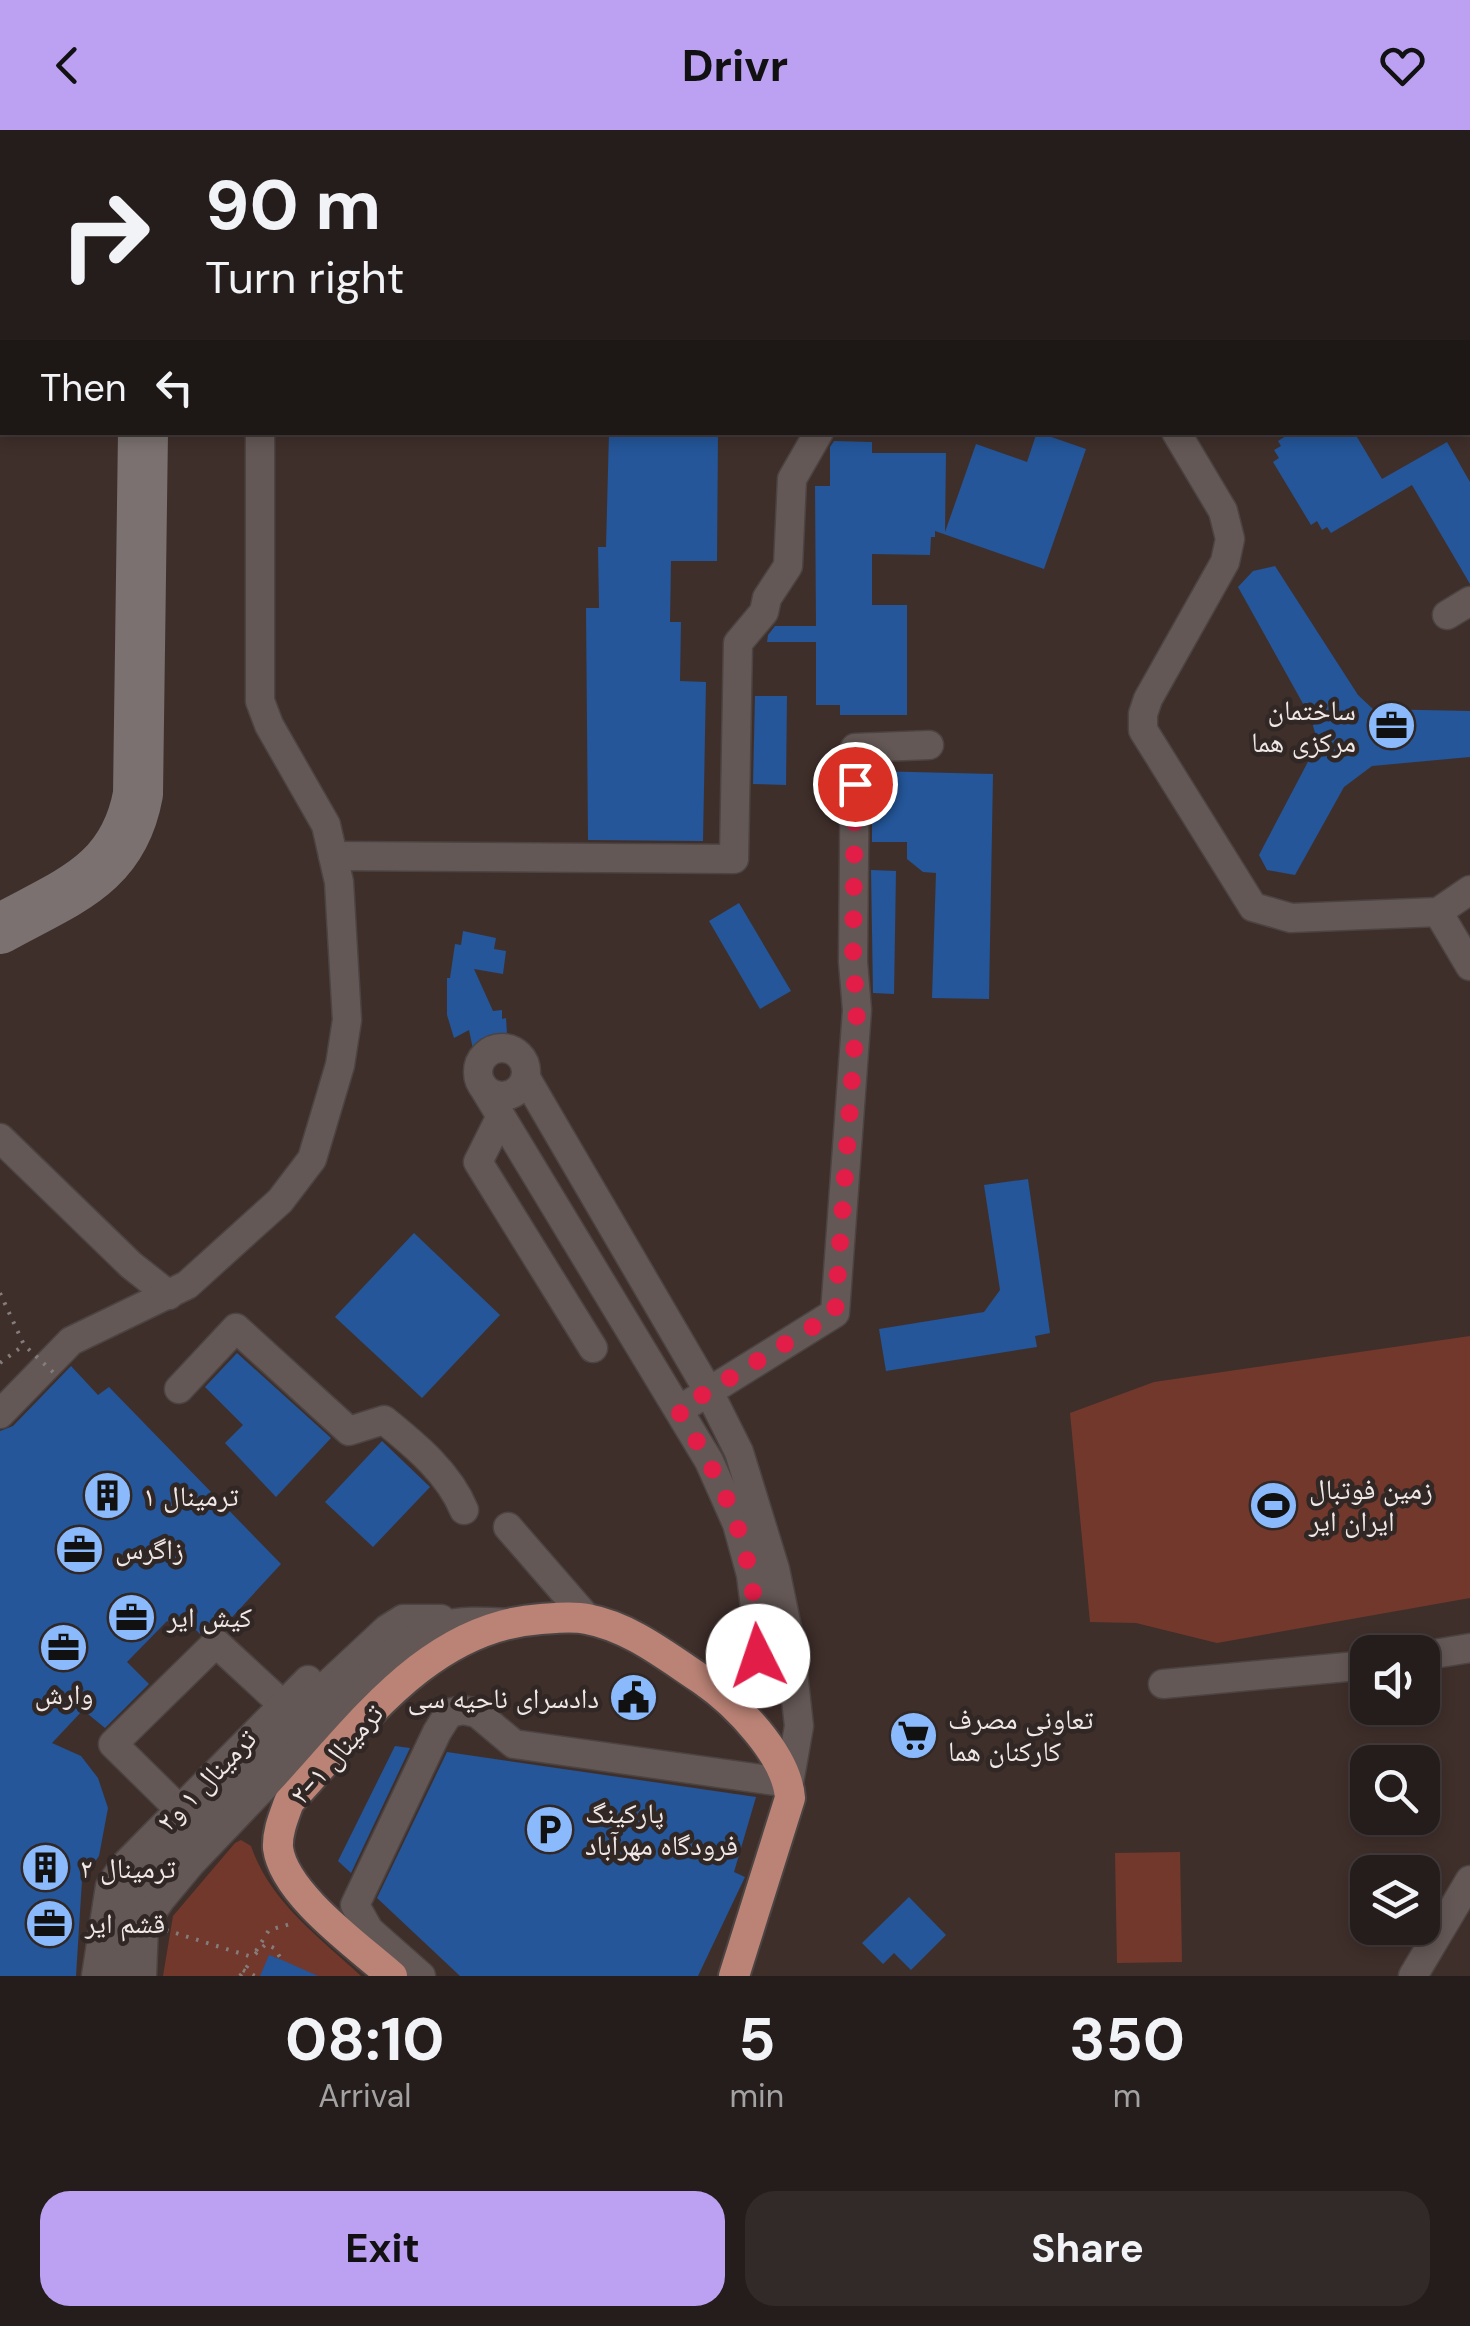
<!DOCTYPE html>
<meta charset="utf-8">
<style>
body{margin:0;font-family:"DM Sans","Noto Naskh Arabic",sans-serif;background:#312a29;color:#f1f3f6;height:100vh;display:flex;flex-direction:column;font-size:38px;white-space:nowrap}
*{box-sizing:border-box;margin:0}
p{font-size:32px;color:#a3a2a3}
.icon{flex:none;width:55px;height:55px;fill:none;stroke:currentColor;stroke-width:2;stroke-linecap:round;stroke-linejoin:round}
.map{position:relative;height:1846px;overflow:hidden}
.panel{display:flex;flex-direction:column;background:#251d1c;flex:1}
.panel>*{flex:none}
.hud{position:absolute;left:0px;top:0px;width:1470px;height:305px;box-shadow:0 5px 15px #0003,0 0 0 2px #423b3b;background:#251d1c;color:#f1f3f6;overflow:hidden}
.buttons{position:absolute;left:1350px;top:1505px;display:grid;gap:20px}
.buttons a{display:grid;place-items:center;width:90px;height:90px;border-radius:20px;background:#251d1c;box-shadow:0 5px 15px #0003,0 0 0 2px #423b3b;font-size:50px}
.pin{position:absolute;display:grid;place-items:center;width:85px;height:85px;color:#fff;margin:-42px;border:5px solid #fff;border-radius:50%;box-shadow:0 2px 10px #0007}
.me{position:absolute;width:110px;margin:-55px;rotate:356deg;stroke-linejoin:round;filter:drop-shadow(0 0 8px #0008)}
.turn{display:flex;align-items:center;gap:35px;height:210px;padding:0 40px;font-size:45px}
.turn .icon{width:130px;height:130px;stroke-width:2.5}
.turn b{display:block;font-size:70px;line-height:85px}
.then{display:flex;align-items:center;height:95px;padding:0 40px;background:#0003;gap:20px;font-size:38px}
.eta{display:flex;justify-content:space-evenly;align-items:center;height:170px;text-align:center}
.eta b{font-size:60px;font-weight:700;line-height:70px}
.cta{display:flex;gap:20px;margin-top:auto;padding:20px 40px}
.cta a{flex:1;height:115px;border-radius:30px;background:#bca0f2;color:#111;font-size:40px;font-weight:700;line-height:115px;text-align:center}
.cta a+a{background:#312a29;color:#f1f3f6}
header{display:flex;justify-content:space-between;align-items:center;height:130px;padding:0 40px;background:#bca0f2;color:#111;font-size:45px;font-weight:700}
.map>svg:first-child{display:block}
.built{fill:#3f2f2b;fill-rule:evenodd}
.green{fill:#72382c}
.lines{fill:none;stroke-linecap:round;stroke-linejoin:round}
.taxiway{stroke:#7a7170;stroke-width:50}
.building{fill:#245699}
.minor-casing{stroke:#4c4442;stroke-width:31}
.major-casing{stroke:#4c4442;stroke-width:34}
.path{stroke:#857d7b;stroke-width:4;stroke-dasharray:2.5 8;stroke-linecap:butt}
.minor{stroke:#645856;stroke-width:28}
.major{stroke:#bb8376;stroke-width:30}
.path-bridge{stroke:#857d7b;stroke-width:4;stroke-dasharray:2.5 8;stroke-linecap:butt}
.route{stroke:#e11d48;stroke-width:18;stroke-dasharray:0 32.4}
.labels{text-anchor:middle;stroke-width:9;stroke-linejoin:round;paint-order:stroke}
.poi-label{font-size:28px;fill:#efe8e7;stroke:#312725;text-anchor:start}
.street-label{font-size:28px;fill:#efe8e7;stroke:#312725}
</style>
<header><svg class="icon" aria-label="back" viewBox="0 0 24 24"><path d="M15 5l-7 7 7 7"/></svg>Drivr<svg class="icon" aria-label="heart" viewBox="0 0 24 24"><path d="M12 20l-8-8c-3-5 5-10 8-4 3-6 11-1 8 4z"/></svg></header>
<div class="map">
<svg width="1470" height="1846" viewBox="0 0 1470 1846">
<rect width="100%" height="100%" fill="#312725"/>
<!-- built -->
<path class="built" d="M0 0H1470V1846H0ZM2 2H1468V302H2ZM1368 1522H1422V1578H1368ZM1368 1632H1422V1688H1368ZM1368 1742H1422V1798H1368Z"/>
<!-- green -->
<g class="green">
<polygon points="1470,1206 1470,1468 1217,1513 1136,1493 1090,1492 1070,1283 1154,1252"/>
<path d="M241 1710 251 1716C270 1772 319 1807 361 1846H163L173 1786 235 1713Z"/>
<polygon points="1180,1722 1182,1832 1117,1833 1115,1723"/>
</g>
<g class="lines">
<!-- taxiway -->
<g class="taxiway">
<polyline points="152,2 152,0"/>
<path d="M0 799C66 762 123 746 138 664L143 302"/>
</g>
</g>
<!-- building -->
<g class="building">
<polygon points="609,302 718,302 717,431 671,431 670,492 681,492 680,551 706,552 703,711 588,710 586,478 599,478 598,417 606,417"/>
<polygon points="1037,302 1086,319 1044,439 935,401 935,407 931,407 930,425 872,424 872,475 907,475 907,585 840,585 840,575 816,575 816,512 767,512 768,505 775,496 816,496 815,356 830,356 830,317 834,311 872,312 872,323 946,323 945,402 976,314 1027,332"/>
<polygon points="1292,302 1354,302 1382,349 1447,312 1470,352 1470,454 1412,355 1331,403 1327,397 1322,400 1317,391 1311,395 1273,332 1279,328 1274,320 1281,316 1278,311"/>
<polygon points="1275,436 1358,565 1373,579 1470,581 1470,627 1372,636 1344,657 1295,745 1267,740 1259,725 1311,626 1315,603 1311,588 1238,457 1253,441"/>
<polygon points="755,566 787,566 786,655 753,654"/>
<polygon points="872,641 993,644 989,869 932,868 936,743 923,742 907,729 907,712 872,712"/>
<polygon points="871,740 896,741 894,864 873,863"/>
<polygon points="739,773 791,861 760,879 709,791"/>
<polygon points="463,801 496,808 494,819 506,821 503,844 474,839 493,881 502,880 502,889 506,888 507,904 493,905 493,913 475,929 469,900 454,908 447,885 447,848 450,848 455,814 461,815"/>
<polygon points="1028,1049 1050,1203 1035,1206 1037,1217 886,1241 879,1199 984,1182 1000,1160 984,1055"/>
<polygon points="414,1103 500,1185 422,1268 335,1187"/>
<polygon points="237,1223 331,1308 276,1367 225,1313 243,1295 205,1257"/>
<polygon points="71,1236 98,1265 109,1257 281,1434 223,1497 215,1489 200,1504 182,1486 172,1495 167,1491 127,1532 149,1554 105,1598 83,1580 52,1613 81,1626 98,1648 108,1678 99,1726 82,1750 76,1846 0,1846 0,1301 13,1296"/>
<polygon points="382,1311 430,1357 373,1417 325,1372"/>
<polygon points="395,1616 410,1618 351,1743 338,1731"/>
<polygon points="447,1622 756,1667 734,1742 745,1747 698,1846 460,1846 377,1768"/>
<polygon points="909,1767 946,1805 911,1840 894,1823 883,1834 862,1813"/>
<polygon points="269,1825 282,1830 318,1846 260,1846"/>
</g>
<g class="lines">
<defs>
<g id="minor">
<polyline points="917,0 918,2"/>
<polyline points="263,2 263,0"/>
<polyline points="0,70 2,70"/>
<polyline points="1468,169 1470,168"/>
<polyline points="1468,189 1470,189"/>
<polyline points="1176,302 1223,381 1230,409 1225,432 1148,569 1143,584 1143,600 1253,777 1291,788 1438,782 1470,760"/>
<polyline points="1447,485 1470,471"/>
<polyline points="333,726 734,729 738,513 764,482 767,468 788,436 792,349 819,302"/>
<polyline points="1438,782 1470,836"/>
<circle cx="502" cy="942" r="24"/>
<polyline points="482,955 709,1331 737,1394 751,1445 760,1518 752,1532 708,1554"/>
<polyline points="500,988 478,1032 593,1218"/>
<polyline points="0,1008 131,1135 169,1165"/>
<path d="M179 1259 236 1198 349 1301 384 1290C415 1315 449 1343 464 1380"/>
<polyline points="679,1280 835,1183 857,880 853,832 855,618 929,615"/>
<polyline points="0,1284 71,1211 187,1155 280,1071 312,1029 340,935 347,890 339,752 326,695 269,595 260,571 260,302"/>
<polyline points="508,1397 587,1488"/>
<polyline points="1422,1526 1470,1518"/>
<polyline points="1163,1554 1368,1535"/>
<polyline points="178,1678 113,1614 216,1513 282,1574"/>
<polyline points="96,1846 110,1756 122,1738 308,1550"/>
<polyline points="119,1846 129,1768 142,1749 328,1554 387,1499 403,1489 441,1489"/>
<path d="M142 1846 144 1794 161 1769 191 1733 384 1531C431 1492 450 1489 509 1493"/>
<polyline points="421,1846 369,1800 355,1775 437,1602 449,1583 463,1580 477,1583 514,1614 789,1653 799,1596 789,1507 775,1439 739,1322 709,1262 526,948"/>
<polyline points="1413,1846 1470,1750"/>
</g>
<path id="major" d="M392 1846C358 1816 284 1764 278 1718 277 1702 284 1686 289 1672 360 1596 429 1496 541 1489 556 1488 572 1486 587 1489 630 1497 666 1526 701 1549 736 1573 787 1625 790 1668L734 1846"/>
</defs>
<!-- minor casing -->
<use href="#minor" class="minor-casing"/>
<!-- major casing -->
<use href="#major" class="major-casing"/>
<!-- path -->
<g class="path">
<polyline points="0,1233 24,1215"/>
<polyline points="166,1800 252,1827 266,1814 274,1818 282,1830"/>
<polyline points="256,1821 269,1800 294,1793"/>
<polyline points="243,1840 255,1846"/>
<polyline points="240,1846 252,1830"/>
</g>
<!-- minor -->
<use href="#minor" class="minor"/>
<!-- major -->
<use href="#major" class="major"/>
<!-- path-bridge -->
<polyline class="path-bridge" points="0,1163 24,1215 54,1243"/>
</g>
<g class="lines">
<!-- route -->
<path class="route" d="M758 1526 760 1518C755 1476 751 1433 736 1393 722 1353 700 1316 678 1280L835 1183 857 880 853 832 855 654"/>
</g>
<!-- icons -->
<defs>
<symbol id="office-disc" viewBox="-11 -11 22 22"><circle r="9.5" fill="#8abafc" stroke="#312725"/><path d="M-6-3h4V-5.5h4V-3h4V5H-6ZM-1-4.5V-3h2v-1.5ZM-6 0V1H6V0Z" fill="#111"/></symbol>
<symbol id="building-disc" viewBox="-11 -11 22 22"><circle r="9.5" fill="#8abafc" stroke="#312725"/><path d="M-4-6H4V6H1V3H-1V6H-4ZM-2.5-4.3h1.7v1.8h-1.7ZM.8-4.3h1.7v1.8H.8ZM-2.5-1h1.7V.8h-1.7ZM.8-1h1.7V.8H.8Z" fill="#111"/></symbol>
<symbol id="stadium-disc" viewBox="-11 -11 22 22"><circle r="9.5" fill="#8abafc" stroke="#312725"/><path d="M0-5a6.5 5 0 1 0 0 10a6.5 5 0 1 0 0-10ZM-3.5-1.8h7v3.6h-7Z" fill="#111"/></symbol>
<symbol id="civic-disc" viewBox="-11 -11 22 22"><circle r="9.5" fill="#8abafc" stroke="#312725"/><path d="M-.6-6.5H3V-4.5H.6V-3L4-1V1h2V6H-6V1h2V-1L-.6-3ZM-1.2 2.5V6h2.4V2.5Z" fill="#111"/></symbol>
<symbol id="supermarket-disc" viewBox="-11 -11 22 22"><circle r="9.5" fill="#8abafc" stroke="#312725"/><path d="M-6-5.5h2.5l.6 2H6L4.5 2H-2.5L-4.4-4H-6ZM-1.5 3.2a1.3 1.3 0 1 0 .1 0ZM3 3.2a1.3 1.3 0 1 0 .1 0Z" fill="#111"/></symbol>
<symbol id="parking-disc" viewBox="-11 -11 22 22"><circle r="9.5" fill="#8abafc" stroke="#312725"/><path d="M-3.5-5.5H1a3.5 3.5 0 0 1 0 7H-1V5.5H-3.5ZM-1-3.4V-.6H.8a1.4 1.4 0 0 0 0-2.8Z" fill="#111"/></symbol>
</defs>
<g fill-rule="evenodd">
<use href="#office-disc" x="1364" y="568" width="55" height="55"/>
<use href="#building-disc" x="80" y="1338" width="55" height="55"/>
<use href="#stadium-disc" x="1246" y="1348" width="55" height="55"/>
<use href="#office-disc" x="52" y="1392" width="55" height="55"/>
<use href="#office-disc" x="104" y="1460" width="55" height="55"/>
<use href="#office-disc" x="36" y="1490" width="55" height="55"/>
<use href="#civic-disc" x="606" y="1540" width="55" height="55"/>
<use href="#supermarket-disc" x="886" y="1578" width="55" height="55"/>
<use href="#parking-disc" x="522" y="1672" width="55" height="55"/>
<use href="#building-disc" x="18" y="1710" width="55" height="55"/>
<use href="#office-disc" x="22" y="1766" width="55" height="55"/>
</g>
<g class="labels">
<!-- poi labels -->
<g class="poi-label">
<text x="1356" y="590" text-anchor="end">ساختمان<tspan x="1356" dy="32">مرکزی هما</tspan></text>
<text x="1309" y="1369">زمین فوتبال<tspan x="1309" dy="32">ایران ایر</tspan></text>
<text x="143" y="1376">ترمینال ۱</text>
<text x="115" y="1429">زاگرس</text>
<text x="167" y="1497">کیش ایر</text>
<text x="64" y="1574" text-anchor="middle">وارش</text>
<text x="599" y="1578" text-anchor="end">دادسرای ناحیه سی</text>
<text x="948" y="1599">تعاونی مصرف<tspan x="948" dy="32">کارکنان هما</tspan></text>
<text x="585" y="1693">پارکینگ<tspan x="585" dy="32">فرودگاه مهرآباد</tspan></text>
<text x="80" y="1748">ترمینال ۲</text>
<text x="85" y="1803">قشم ایر</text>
</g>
<!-- street labels -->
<g class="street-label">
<text transform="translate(336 1624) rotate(-48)" y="10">ترمینال ۱-۲</text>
<text transform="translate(206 1650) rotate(-46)" y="10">ترمینال ۱ و۲</text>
</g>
</g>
</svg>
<div class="buttons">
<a><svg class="icon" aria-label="sound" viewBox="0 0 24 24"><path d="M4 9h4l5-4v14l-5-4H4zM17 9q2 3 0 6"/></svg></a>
<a><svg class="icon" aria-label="search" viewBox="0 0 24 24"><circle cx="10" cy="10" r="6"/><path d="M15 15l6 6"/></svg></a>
<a><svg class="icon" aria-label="layers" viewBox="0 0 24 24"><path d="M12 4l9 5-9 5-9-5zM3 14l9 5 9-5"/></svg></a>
</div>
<div class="pin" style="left:855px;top:654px;background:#d93025"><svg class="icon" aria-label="arrive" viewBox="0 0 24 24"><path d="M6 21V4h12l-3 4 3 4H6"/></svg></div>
<svg class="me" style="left:758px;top:1526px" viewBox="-20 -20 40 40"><circle r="19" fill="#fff"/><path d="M0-13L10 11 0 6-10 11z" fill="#e11d48"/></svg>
<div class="hud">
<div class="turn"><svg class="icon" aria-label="right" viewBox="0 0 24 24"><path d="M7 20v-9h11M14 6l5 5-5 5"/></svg><div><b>90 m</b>Turn right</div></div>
<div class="then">Then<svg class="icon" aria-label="left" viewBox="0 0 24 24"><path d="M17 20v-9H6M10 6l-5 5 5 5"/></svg></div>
</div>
</div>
<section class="panel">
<div class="eta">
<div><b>08:10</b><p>Arrival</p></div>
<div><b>5</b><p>min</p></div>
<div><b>350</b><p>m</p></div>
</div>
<div class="cta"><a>Exit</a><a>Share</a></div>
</section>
